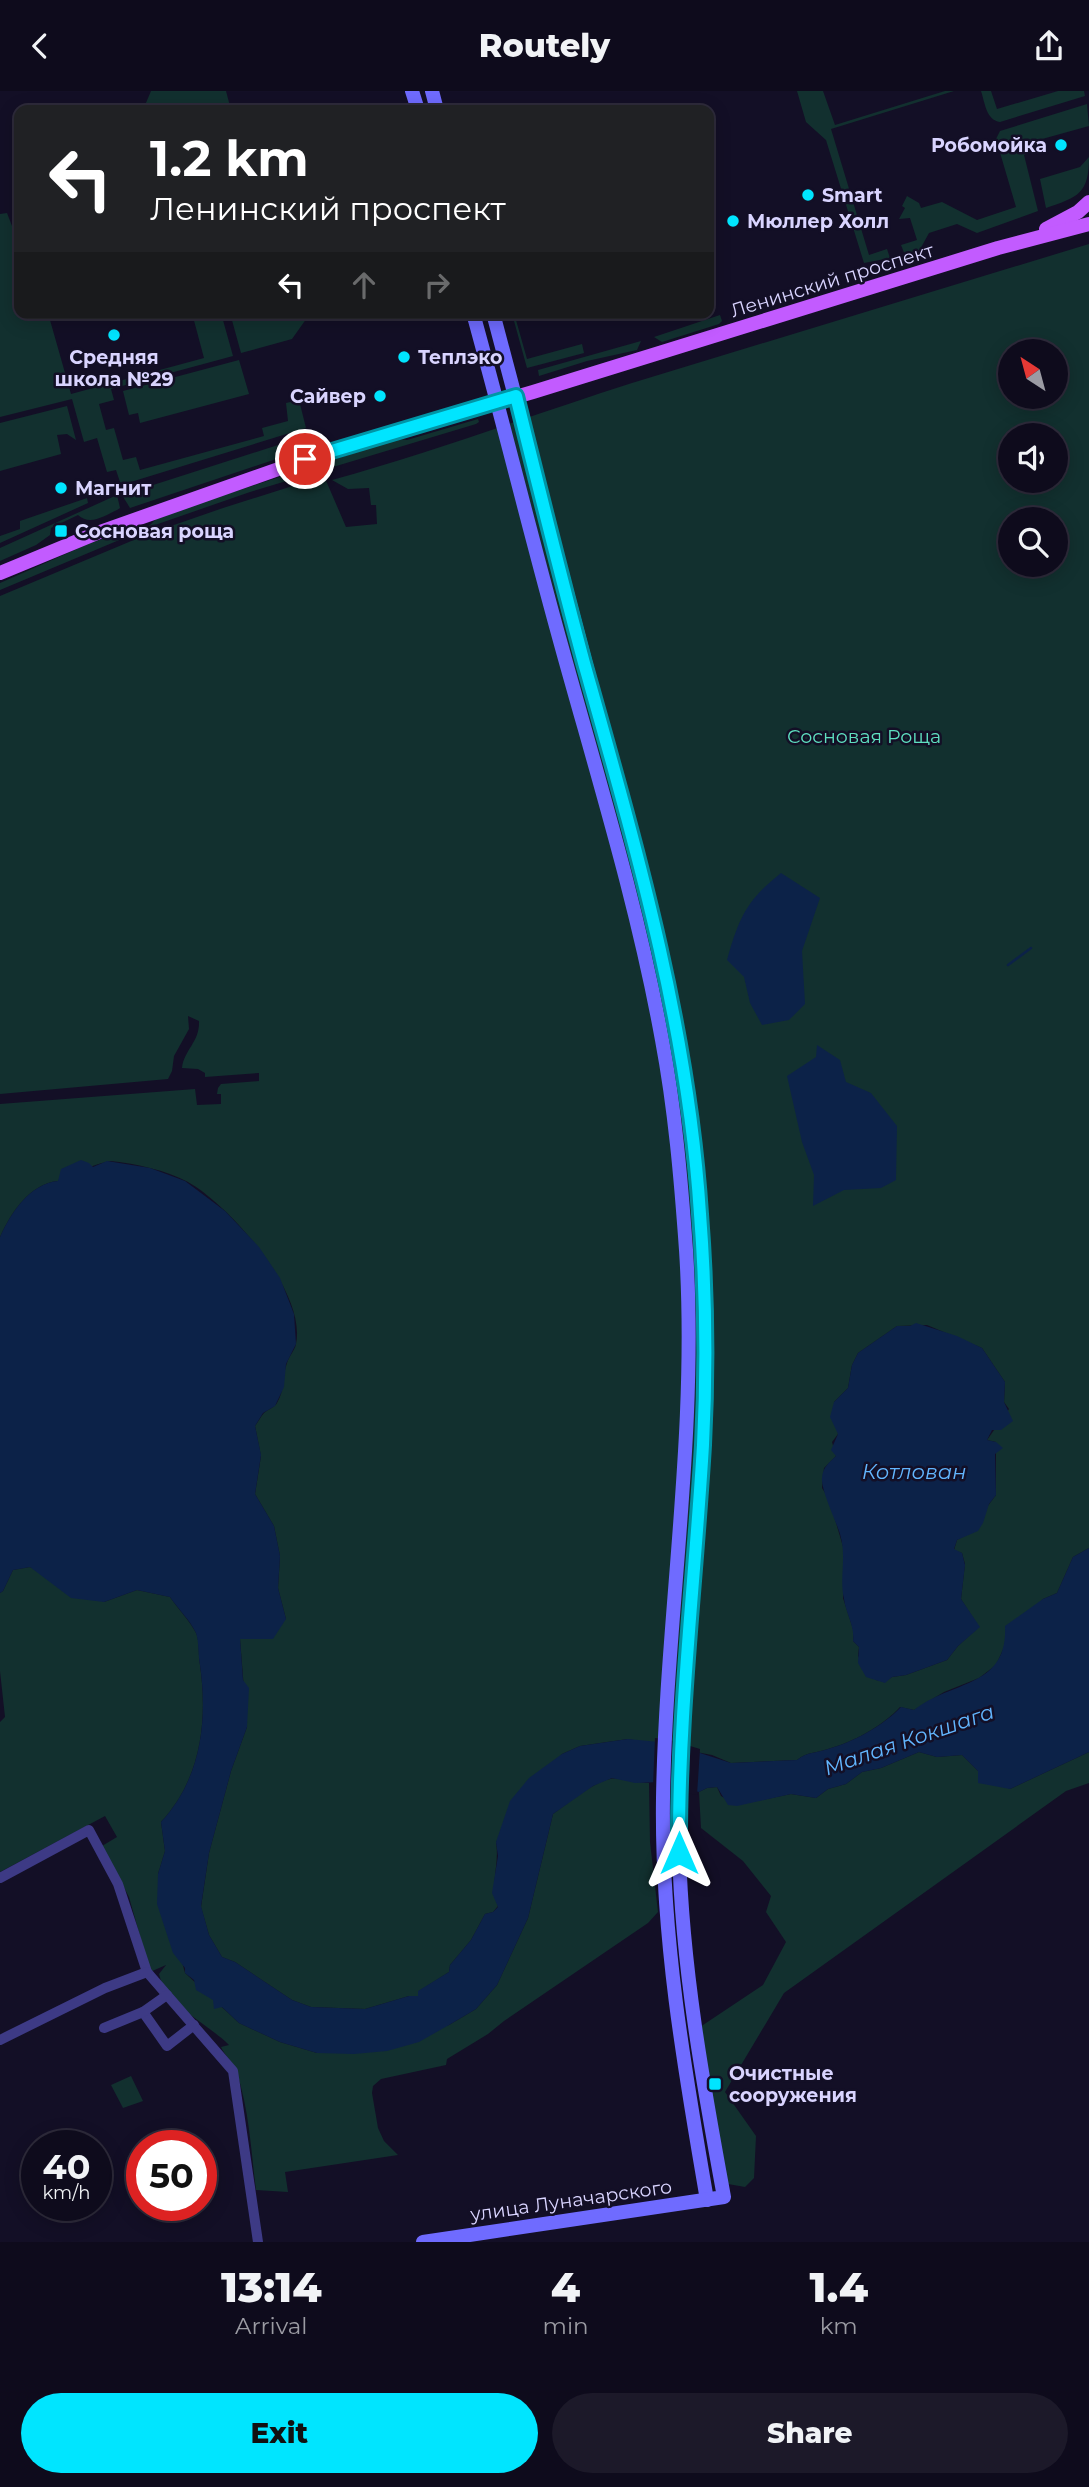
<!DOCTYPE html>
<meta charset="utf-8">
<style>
body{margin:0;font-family:Montserrat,sans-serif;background:#1c1929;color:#f1f3f6;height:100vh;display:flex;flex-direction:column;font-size:26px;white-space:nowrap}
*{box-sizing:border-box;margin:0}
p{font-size:23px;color:#9b9ba3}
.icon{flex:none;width:38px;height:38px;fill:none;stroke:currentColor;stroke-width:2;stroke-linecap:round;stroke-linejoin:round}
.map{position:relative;height:2151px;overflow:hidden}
.panel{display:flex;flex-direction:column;background:#0e0b1c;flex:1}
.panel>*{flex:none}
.hud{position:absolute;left:14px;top:14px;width:700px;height:214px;border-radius:14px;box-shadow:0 4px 18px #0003,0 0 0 2px #2e2b3b;background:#202124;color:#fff;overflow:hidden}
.needle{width:46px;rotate:324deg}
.buttons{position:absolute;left:998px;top:248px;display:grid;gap:14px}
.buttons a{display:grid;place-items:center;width:70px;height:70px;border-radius:50%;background:#0e0b1c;box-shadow:0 4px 18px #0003,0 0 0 2px #2e2b3b;font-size:35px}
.speed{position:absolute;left:21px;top:2039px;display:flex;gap:14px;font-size:35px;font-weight:700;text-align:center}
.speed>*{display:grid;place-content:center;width:91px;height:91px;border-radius:50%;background:#0e0b1c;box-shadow:0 4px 18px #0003,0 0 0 2px #2e2b3b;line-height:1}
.speed small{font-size:18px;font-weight:400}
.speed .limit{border:10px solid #d22;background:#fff;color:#111}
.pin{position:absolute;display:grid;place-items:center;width:60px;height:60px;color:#fff;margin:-30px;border:4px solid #fff;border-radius:50%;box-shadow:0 2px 7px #0007}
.me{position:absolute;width:77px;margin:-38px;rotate:0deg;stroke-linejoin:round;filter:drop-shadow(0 0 5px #0008)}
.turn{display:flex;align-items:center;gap:24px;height:147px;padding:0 21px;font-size:32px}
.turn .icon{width:91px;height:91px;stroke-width:2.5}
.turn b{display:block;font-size:49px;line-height:60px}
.lanes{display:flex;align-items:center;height:66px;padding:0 21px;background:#0003;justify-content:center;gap:35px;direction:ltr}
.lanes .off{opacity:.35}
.eta{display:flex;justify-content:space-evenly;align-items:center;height:119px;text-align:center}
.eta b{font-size:42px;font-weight:800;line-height:49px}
.primary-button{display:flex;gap:14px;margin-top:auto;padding:14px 21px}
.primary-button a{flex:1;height:80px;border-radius:42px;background:#00e5ff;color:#111;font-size:28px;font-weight:800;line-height:80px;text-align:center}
.primary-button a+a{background:#1c1929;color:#f1f3f6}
header{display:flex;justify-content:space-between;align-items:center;height:91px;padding:0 21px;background:#0e0b1c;font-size:32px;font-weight:800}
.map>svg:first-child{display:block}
.green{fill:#12302f;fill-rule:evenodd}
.water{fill:#0c2248}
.pier{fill:#130f26}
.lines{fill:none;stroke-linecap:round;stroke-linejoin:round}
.stream{stroke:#0c2248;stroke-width:2.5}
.street{stroke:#3d3a85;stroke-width:10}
.secondary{stroke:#6f6bff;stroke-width:14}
.primary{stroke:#c25bff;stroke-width:14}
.route-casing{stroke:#0095a6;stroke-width:18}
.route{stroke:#00e5ff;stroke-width:12}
.poi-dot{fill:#00e5ff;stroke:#130f26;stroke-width:2.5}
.labels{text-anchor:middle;stroke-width:5;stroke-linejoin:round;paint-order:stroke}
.poi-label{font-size:19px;font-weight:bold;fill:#d9d4ff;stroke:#130f26;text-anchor:start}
.street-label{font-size:19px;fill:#d9d4ff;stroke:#130f26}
.park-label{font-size:19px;fill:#5fe0c0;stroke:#130f26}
.water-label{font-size:21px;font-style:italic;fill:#62b6ff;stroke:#130f26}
</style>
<header><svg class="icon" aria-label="back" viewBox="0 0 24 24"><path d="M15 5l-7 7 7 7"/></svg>Routely<svg class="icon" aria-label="share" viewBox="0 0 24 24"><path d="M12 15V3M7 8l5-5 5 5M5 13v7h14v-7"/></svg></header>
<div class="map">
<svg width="1089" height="2151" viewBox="0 0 1089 2151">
<rect width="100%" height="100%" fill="#130f26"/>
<!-- green -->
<g class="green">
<polygon points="151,0 226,0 231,19 143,19"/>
<polygon points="797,0 823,0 835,34 945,0 954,0 831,38 869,164 887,158 890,167 864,172 826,49 806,31"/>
<path d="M981 0H991L997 18 1058 0H1084L1085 5 1000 31C986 29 985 12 981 0Z"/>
<polygon points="1087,13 1089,35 1035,50 1036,60 1024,64 1038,120 977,142 957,133 929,142 918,162 905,164 901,154 917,149 910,127 899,128 905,117 902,115 907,105 919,112 921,117 942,111 977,129 1016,116 996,48 1000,40"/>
<path d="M1089 66C1089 103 1078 106 1046 117L1040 88 1080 76Z"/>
<polygon points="7,122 19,153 19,222 48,222 71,303 204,267 192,222 221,222 233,265 111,298 114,309 99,313 106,339 114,337 123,369 136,366 140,379 264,345 262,337 288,330 286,312 299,309 306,337 121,394 116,379 107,381 97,347 84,351 72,308 0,326 0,123"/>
<path d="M1089 153V1457L1073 1466 1057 1502 1043 1508 1006 1552 996 1574 979 1587 944 1601 914 1619 900 1616C883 1635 853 1651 828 1658 817 1662 806 1661 797 1669L731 1672 712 1664 628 1648 580 1655 562 1663 496 1751C500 1775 489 1793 498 1815L493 1821 485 1823 471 1849 450 1874 449 1881 419 1900 418 1905H409L365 1918 311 1916 292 1909 235 1871 222 1866 209 1844 201 1816 209 1762 231 1680 247 1636 240 1548 286 1528 278 1497 280 1465 274 1435 255 1403 261 1365 255 1335C258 1331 261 1325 264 1322 268 1318 274 1317 277 1312 285 1299 282 1285 287 1272 289 1265 295 1259 296 1253 307 1201 229 1114 188 1091 165 1079 137 1073 111 1070 105 1070 70 1083 61 1085L58 1090C29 1093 11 1122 0 1146V1013L195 998 197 1014 221 1013V1003H217L218 997 221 993 259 990V982L205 986V982L198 978 182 977C184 959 200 951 199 930L188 925 189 938 174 965 172 980 168 988 0 1003V505L148 443 223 417 324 385 346 436 377 433 376 414H371L369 397 348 398 332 389C433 361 532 324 632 292ZM1010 261H1055V306H1010ZM1010 345H1055V390H1010ZM1010 429H1055V474H1010ZM927 1234 982 1257 1005 1291 1004 1311 1009 1318 987 1349 996 1351V1404L966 1444 957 1449 954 1459 962 1462 965 1473 961 1508 979 1536 958 1555 947 1569 906 1584 892 1586 885 1591 876 1589 858 1565 859 1556 853 1550 854 1541 843 1507 844 1459 829 1408 822 1397 824 1377 836 1365 832 1351 838 1343 834 1311 848 1297 852 1274 858 1262 897 1235Z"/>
<polygon points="230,222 264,222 265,224 307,222 309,224 292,248 241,262"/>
<polygon points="720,224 722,230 719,233 662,251 654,246"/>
<polygon points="516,229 527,268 582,253 584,262 527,277 514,230"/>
<polygon points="641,250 637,259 587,270 539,285 538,279"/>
<polygon points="239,269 249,303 140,332 138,322 129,324 123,300"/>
<polygon points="67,315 76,349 67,343 57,344 61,363 0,380 0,332"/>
<polygon points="478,328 479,331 476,333 250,401 155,434 0,499 0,492 86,454 115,443 122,445 150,434 157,427 193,414 398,348 407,349"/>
<polygon points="309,344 312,354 309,357 130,417 122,404"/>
<path d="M117 404 120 417 117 419C104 425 90 435 78 424L51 437 50 444 36 454 0 470V457Z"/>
<polygon points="87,407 88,412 0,452 0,445 20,438 20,430"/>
<path d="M30 1476 104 1511 137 1499 170 1506C178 1518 190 1530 196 1542 200 1550 198 1564 200 1574 208 1630 201 1688 161 1731L165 1760 158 1783 185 1882 239 1932 280 1951 317 1962 336 1961 449 1934 476 1918 497 1894 528 1827 553 1723C570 1711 590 1693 610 1688 619 1686 637 1692 649 1692L650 1751 658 1821 648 1832 504 1930 488 1943 447 1968 446 1974 381 1988 373 1995 372 2002 378 2037 384 2050 398 2064 285 2081 288 2101 256 2099C251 2059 249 2017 236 1979 233 1971 225 1965 221 1956L229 1954C206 1931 167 1916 159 1883L166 1874 150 1881 129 1806 102 1755 117 1746 105 1725 0 1781V1631L5 1626 0 1580V1502L3 1500 13 1479Z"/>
<polygon points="919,1661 937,1666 962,1664 978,1680 1010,1698 1089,1661 1089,1692 1066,1700 784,1902 725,2001 756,2045 754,2087 745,2096 728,2093 700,1936 763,1894 786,1851 766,1821 771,1805 743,1770 701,1737 699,1701 707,1697 717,1696 721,1705 737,1714 791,1703 816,1707 828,1698 846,1693 862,1681 881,1677"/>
<polygon points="131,1985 143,2010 123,2017 111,1994"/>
</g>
<!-- water -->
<g class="water">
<path d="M781 782 820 807 802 860 805 913 789 929 762 934 750 912 744 886 727 869C739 827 746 810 781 782Z"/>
<polygon points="817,954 840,969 846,991 871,1002 897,1035 896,1089 881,1097 844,1099 813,1115 814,1084 802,1051 787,985 816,966"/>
<path d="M81 1069 89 1072 93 1076 107 1070 150 1077 185 1090 225 1120 259 1156 280 1187 294 1223 296 1253 286 1273 284 1296 275 1315 263 1322 255 1335 261 1364 255 1403 274 1435 280 1465 278 1497 286 1528 273 1548H240L243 1589 249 1597 247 1636 231 1680 209 1762 201 1815 209 1844 222 1866 235 1871 292 1909 311 1916 365 1918 409 1905H418V1900L449 1881 450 1874 471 1849 485 1823 493 1821 498 1816 492 1802 498 1765 496 1751 510 1710 529 1687 562 1663 580 1655 628 1648 669 1652 731 1672 797 1669C806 1661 817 1662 828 1658 853 1651 883 1635 901 1616L914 1619C952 1589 1008 1597 1005 1535L1043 1508 1057 1502 1073 1466 1089 1457V1661L1010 1698 978 1692V1680L962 1664 937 1666 919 1661 881 1677 862 1681 846 1693 828 1698 816 1707 791 1703 737 1715 728 1714 717 1696 707 1697 699 1701 660 1691 635 1692 612 1687 593 1695 553 1723 528 1827 497 1894 476 1918 449 1934 419 1951 387 1960 354 1963 317 1962 280 1951 239 1932 222 1916 214 1918 213 1909 196 1899 194 1889 185 1882V1877L173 1862 157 1813 158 1783 165 1760 161 1731C201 1688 208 1630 200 1574 198 1564 199 1550 196 1542 190 1529 178 1518 170 1506L137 1499 104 1511 71 1507 30 1476 13 1479 3 1500 0 1502V1146C11 1122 29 1093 58 1090L61 1078Z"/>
<path d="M916 1232 957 1245 982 1257 1005 1291 1004 1311 1013 1330 1001 1339H992L987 1349 996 1351 1003 1357 995 1363 996 1404 989 1413 983 1432 978 1440 957 1449 954 1458 962 1462 965 1474 961 1508 980 1536 958 1555 947 1569 906 1584 892 1586 885 1592 866 1586 858 1572 859 1556 853 1550C855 1535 846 1523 844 1508 839 1487 847 1466 840 1443 836 1430 821 1399 822 1387 823 1376 828 1373 836 1365L831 1359 838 1343 830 1326 834 1311 848 1297 852 1274 858 1262 897 1235H910Z"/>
</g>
<!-- pier -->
<polygon class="pier" points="655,1647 670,1649 700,1658 697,1704 653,1695"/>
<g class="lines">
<!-- stream -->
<polyline class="stream" points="1008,874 1031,857"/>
<!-- street -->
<g class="street">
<polyline points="0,1787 89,1739 118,1793 147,1881 233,1980 258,2151"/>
<polyline points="143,1921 167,1955 194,1934"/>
<polyline points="104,1937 143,1921 167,1904"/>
<polyline points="0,1949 105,1897 147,1881"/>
</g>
<!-- secondary -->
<g class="secondary">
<polyline points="412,0 418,19"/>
<polyline points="432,0 437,19"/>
<path d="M473 222C504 334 531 446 562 557 598 687 638 816 662 949 675 1018 681 1089 686 1159 698 1343 666 1525 663 1707 661 1843 684 1976 707 2109"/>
<path d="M423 2151 724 2106C703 1992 682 1876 679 1759 677 1621 698 1484 703 1346 710 1174 694 1014 658 846L493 222"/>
</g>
<!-- primary -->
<g class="primary">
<polyline points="1046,138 1078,121 1089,111"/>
<polyline points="0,482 97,442 321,363 533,301 998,157 1089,133"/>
</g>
</g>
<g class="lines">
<defs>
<path id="route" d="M305 368 516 305C538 394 560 483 584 572 635 753 688 934 700 1123 706 1200 707 1277 703 1354 695 1490 678 1625 679 1762"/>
</defs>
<!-- route casing -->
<use href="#route" class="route-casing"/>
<!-- route -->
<use href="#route" class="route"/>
</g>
<!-- markers -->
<g class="poi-dot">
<circle cx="1061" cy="54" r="7"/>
<circle cx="808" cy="104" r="7"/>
<circle cx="733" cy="130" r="7"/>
<circle cx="114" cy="244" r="7"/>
<circle cx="404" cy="266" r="7"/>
<circle cx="380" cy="305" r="7"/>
<circle cx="61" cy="397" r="7"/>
<rect x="54" y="433" width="14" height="14" rx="3.5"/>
<rect x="708" y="1986" width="14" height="14" rx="3.5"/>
</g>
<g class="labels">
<!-- poi labels -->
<g class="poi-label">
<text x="1047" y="61" text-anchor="end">Робомойка</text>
<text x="822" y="111">Smart</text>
<text x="747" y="137">Мюллер Холл</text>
<text x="114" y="273" text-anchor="middle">Средняя<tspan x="114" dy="22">школа №29</tspan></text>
<text x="418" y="273">Теплэко</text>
<text x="366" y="312" text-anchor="end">Сайвер</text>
<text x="75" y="404">Магнит</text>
<text x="75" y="447">Сосновая роща</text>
<text x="729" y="1989">Очистные<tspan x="729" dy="22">сооружения</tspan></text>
</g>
<!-- street labels -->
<g class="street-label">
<text transform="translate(832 189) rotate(-17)" y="7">Ленинский проспект</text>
<text transform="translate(571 2109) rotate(-8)" y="7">улица Луначарского</text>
</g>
<!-- park labels -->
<g class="park-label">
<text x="864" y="652">Сосновая Роща</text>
</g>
<!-- water labels -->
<g class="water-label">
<text x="914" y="1388">Котлован</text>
<text transform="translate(909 1649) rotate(-19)" y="7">Малая Кокшага</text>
</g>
</g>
</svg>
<div class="buttons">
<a><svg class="needle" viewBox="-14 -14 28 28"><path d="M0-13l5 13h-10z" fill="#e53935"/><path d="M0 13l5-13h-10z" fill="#9b9ba3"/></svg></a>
<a><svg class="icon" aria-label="sound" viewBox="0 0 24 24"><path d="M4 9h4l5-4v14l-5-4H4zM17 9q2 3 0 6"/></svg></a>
<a><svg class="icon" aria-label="search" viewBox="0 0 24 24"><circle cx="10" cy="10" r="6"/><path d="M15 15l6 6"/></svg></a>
</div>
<div class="speed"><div>40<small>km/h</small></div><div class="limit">50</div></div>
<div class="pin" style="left:305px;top:368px;background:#d93025"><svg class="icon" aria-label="arrive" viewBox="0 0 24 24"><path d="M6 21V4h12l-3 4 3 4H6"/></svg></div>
<svg class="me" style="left:679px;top:1762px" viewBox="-20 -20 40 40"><path d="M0-17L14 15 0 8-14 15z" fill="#00e5ff" stroke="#fff" stroke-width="4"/></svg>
<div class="hud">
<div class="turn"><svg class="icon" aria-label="left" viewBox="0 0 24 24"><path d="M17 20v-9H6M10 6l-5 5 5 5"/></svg><div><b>1.2 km</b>Ленинский проспект</div></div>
<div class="lanes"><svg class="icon" aria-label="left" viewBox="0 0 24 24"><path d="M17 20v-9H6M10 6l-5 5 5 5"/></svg><svg class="icon off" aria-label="ahead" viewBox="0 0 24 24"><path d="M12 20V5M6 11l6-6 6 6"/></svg><svg class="icon off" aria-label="right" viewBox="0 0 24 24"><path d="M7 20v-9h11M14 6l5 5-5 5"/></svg></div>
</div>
</div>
<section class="panel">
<div class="eta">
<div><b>13:14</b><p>Arrival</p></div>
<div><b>4</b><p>min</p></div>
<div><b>1.4</b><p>km</p></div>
</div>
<div class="primary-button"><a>Exit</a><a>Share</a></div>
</section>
